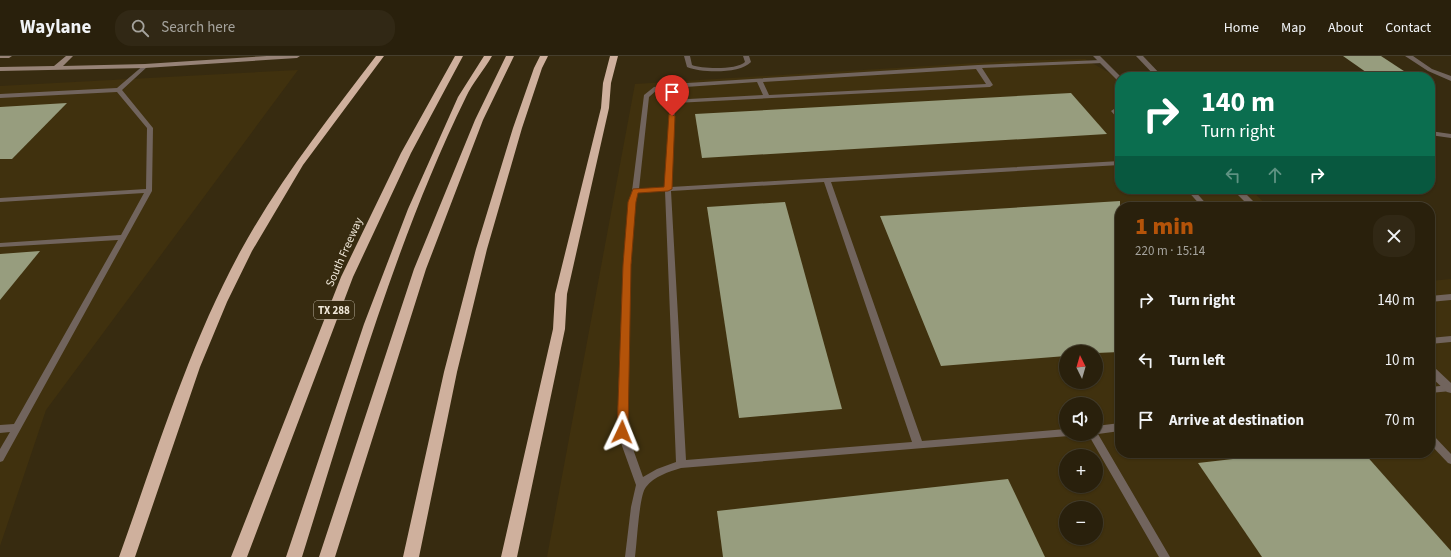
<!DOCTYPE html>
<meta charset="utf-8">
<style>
body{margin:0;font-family:"Source Sans 3",sans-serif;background:#312815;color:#f1f3f6;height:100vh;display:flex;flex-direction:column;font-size:15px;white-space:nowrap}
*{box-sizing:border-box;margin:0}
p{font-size:13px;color:#a5a39d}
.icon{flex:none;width:22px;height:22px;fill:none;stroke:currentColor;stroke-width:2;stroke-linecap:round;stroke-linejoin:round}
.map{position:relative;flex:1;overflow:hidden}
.details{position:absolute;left:1115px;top:146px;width:320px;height:256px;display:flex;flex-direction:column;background:#29200c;border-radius:16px;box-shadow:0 1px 3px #0004,0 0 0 1px #453e2d}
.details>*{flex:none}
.banner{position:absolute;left:1115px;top:16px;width:320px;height:122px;border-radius:16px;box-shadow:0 1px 3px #0004,0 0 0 1px #453e2d;background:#0b6e4f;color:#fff;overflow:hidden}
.needle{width:26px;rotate:355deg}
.fabs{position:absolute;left:1059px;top:289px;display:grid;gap:8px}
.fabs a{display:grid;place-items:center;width:44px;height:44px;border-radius:50%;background:#29200c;box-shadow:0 1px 3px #0004,0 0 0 1px #453e2d;font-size:20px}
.pin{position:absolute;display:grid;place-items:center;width:34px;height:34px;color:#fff;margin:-41px -17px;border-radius:50% 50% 50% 0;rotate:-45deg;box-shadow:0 0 4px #0007}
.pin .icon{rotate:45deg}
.me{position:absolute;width:44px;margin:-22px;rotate:2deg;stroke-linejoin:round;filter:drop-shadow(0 0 3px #0008)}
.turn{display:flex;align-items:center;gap:14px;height:84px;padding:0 20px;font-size:18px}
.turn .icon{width:52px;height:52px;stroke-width:2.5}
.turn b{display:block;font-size:28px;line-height:34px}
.lanes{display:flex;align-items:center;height:38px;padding:0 20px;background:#0003;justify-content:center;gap:20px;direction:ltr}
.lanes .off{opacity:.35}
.round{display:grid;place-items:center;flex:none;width:42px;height:42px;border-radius:16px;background:#312815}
.overview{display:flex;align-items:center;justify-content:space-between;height:68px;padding:0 20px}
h1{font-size:24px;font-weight:800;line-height:30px;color:#b45309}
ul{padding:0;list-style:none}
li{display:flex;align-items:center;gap:12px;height:60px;padding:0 20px}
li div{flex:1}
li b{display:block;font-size:15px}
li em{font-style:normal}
header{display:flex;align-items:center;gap:24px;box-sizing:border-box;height:56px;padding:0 20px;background:#29200c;border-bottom:1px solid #453e2d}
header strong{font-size:19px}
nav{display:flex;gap:22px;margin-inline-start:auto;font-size:14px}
.search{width:280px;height:36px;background:#312815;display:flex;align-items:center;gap:10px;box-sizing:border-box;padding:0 14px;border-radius:16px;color:#a5a39d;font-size:15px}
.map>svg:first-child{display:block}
.built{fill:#40310e;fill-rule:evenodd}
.building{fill:#979d7e}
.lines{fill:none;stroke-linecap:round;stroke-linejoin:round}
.lane{fill:#71645d;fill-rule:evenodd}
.street{fill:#71645d;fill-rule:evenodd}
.secondary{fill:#978377;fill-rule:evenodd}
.highway{fill:#cfb09d;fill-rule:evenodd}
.route{fill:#b45309;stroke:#753606}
.labels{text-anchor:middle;stroke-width:4;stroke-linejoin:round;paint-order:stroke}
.shield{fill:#372b10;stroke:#b8af9c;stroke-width:1}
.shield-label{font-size:11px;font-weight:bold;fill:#efe7d8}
.street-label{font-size:12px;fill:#efe7d8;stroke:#372b10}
</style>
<header>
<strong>Waylane</strong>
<div class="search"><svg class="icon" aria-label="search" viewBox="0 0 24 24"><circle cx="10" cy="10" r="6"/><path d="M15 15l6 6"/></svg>Search here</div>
<nav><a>Home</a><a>Map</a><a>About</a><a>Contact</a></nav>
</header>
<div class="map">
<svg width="1451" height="501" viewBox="0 0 1451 501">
<rect width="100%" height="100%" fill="#372b10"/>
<!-- built -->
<g class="built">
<path d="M1085 3 1120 23V133H1250L1269 151H1120V397H1430V225L1451 223V501H547L635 28 1009 5ZM1066 296H1096V326H1066ZM1066 348H1096V378H1066ZM1066 400H1096V430H1066ZM1066 452H1096V482H1066Z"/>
<polygon points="298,14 46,354 0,490 0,30"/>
</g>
<!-- building -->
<g class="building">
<polygon points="1343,0 1381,0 1413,21 1373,21"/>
<polygon points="1071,37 1107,78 702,102 695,58"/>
<polygon points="67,47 12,103 0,103 0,51"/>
<polygon points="1120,145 1120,296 1096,297 1096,296 1066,296 1066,300 941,310 880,160"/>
<polygon points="785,146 842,353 739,362 707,151"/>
<polygon points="40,195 0,244 0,198"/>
<polygon points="1286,397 1364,397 1451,495 1451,501 1262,501 1198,407"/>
<polygon points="1008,423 1045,501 723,501 717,455"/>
</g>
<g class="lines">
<!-- lane -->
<g class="lane">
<path d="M684 0H690L692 9C702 13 737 14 745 6L743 0H749L751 6C740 18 701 17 687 11Z"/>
<path d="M1101 4 1104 6 1103 7 982 12 993 29 990 31 675 47 671 131 1120 105V109L831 126 922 385 1066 373V378H1070L1069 380 681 412C669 416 654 420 646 431 639 439 637 488 635 501H625L631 451 636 429 617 376 623 209 629 146 632 135 644 39 654 31 671 28 978 9ZM976 13 986 28 769 39 763 26ZM757 26 763 39 670 44 665 131 639 133 649 41 658 33 671 32ZM824 126 912 386 686 404 671 135ZM665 135 676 406 657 413 643 421 627 376 631 209 635 146 638 137Z"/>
<polygon points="145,8 148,10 147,11 122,34 153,72 152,135 3,405 0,406 0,393 10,376 0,377 0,369 14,368 118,184 0,191 0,187 121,179 144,137 0,146 0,142 146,133 147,72 117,36 0,42 0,38 117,32"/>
<polygon points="1114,53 1120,58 1120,64 1118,63 1111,55"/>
<polygon points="1186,133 1193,133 1209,151 1202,151"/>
<polygon points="1451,238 1451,244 1430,246 1430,240"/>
<polygon points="1451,280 1451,286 1430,288 1430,282"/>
<polygon points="1450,329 1451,335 1430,337 1430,331"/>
<polygon points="1120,367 1120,375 1098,378 1170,501 1159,501 1088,378 1096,378 1096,370"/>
<polygon points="1430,378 1433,379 1451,398 1451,408 1448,407 1430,388"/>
</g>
<!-- street -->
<g class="street">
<polygon points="1093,0 1100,0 1121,21 1120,26 1118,25"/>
<polygon points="1136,0 1143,0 1163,21 1156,21"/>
<polygon points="1405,0 1413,0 1432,13 1451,20 1451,25 1428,15"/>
<polygon points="1430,75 1451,78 1451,82 1430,79"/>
<polygon points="1232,133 1241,133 1259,151 1250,151"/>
<polygon points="1430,310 1434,311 1451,327 1451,337 1447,336 1430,320"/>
</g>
<!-- secondary -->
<g class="secondary">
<polygon points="0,0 12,0 9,2 0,2"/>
<polygon points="66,0 73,0 63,10 145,8 267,0 300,0 297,2 145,12 0,15 0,11 54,10"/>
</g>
<!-- highway -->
<g class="highway">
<path d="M376 0H384L303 109 252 195 227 246 200 311 135 501H119C156 398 188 292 240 196 278 126 328 63 376 0Z"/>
<polygon points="455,0 463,0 411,97 353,221 247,501 231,501 341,221 401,97"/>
<path d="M484 0H492C484 14 473 26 466 41 395 186 350 347 302 501H286L364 268 408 153 458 41Z"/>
<polygon points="506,0 514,0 483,64 426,213 335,501 319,501 414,213 475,64"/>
<polygon points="540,0 548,0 542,12 522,72 487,193 457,316 419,501 403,501 444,316 476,193 513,72 534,12"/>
<polygon points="610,0 618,0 611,27 609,52 567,238 565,273 517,501 501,501 553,273 555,238 601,52 603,27"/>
</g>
</g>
<!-- route -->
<polygon class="route" points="669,58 675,60 672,133 668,135 638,137 636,146 631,209 628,376 626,379 622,380 619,379 617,376 623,209 628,146 633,133 664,131"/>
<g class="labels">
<!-- shield labels -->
<rect class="shield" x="314" y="245" width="40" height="18" rx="3"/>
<g class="shield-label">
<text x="334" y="258">TX 288</text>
</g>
<!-- street labels -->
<g class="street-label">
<text transform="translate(344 196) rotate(-66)" y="4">South Freeway</text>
</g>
</g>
</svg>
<div class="fabs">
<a><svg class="needle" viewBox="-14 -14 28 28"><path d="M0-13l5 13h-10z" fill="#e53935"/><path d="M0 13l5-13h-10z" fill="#a5a39d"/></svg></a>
<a><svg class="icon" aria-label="sound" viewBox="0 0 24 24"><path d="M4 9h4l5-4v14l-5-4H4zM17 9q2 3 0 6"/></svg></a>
<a>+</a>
<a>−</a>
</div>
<div class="pin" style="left:672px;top:60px;background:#d93025"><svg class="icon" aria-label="arrive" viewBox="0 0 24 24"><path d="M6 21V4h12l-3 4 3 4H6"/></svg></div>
<svg class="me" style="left:622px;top:376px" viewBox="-20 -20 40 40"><path d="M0-17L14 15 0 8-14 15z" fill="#b45309" stroke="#fff" stroke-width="4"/></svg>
<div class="banner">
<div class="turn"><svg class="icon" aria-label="right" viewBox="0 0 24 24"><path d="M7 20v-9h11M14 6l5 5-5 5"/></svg><div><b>140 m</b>Turn right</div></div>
<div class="lanes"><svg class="icon off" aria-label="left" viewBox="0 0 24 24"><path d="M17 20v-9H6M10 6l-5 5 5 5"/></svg><svg class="icon off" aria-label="ahead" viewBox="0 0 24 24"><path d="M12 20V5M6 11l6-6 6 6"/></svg><svg class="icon" aria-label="right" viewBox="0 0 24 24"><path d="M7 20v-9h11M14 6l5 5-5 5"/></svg></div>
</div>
<section class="details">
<div class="overview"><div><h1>1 min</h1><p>220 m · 15:14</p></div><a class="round"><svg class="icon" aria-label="close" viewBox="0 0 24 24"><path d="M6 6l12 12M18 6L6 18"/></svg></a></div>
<ul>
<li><svg class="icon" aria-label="right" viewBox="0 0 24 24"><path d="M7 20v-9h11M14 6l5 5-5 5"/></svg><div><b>Turn right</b></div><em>140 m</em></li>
<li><svg class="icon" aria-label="left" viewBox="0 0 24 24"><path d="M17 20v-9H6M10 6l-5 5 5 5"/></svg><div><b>Turn left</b></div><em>10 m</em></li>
<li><svg class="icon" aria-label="arrive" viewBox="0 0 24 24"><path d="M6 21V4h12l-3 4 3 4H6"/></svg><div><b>Arrive at destination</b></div><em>70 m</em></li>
</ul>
</section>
</div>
